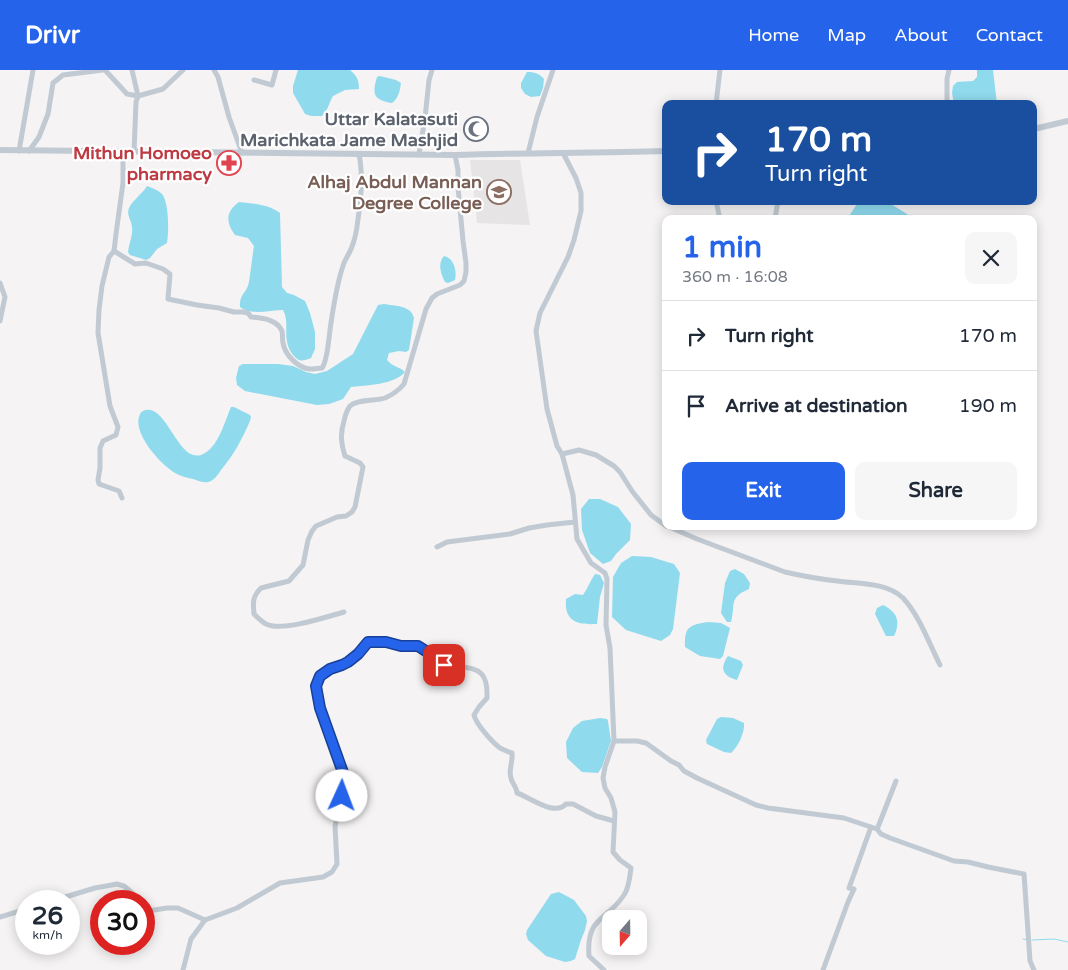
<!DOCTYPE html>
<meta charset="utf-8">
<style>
body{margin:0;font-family:"Varela Round",sans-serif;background:#f6f6f7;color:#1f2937;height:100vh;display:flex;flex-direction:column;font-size:19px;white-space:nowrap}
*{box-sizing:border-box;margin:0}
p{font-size:16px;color:#747a83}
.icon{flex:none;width:28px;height:28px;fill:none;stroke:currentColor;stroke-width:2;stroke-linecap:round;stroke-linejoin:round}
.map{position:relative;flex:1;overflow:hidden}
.sheet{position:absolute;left:662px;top:145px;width:375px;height:315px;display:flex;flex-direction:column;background:#fff;border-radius:10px;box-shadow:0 2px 12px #0003}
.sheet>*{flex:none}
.banner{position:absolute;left:662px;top:30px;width:375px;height:105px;border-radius:10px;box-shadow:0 2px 12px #0003;background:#1a4fa0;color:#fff;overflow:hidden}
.needle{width:32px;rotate:200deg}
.buttons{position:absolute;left:602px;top:840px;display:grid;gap:10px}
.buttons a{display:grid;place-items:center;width:45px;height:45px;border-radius:10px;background:#fff;box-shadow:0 2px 12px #0003;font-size:25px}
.speed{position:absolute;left:15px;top:820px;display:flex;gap:10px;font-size:25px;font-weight:700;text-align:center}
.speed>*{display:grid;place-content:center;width:65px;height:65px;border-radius:50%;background:#fff;box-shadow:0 2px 12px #0003;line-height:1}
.speed small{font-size:12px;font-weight:400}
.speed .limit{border:8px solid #d22;background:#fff;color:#111}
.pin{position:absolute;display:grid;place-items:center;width:42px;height:42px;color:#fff;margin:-21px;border-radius:10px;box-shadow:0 2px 8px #0006}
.me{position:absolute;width:55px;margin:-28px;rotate:2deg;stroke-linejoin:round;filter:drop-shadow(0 0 4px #0008)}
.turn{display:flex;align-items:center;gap:18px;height:105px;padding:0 20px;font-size:22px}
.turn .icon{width:65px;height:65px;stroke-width:2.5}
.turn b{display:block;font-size:35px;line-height:42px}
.round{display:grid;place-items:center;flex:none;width:52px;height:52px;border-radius:10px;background:#f6f6f7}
.overview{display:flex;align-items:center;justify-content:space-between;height:85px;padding:0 20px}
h1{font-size:30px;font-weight:700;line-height:38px;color:#2563eb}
.primary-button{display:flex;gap:10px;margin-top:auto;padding:10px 20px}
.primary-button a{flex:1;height:58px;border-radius:10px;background:#2563eb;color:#fff;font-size:20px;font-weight:700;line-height:58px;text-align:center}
.primary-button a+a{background:#f6f6f7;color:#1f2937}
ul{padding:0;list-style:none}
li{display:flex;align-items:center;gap:15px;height:70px;padding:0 20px;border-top:1px solid #e0e1e3}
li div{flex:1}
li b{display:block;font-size:19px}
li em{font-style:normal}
header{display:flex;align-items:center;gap:30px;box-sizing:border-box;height:70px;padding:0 25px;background:#2563eb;color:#fff}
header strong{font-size:24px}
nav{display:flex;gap:28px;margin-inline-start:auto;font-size:18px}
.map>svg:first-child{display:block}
.education{fill:#e6e4e5}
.water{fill:#90daee}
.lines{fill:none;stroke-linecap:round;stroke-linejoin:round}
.stream{stroke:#90daee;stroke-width:1}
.minor{stroke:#c1cad2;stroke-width:5}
.tertiary{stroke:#c1cad2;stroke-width:6}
.route-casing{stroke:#184099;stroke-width:12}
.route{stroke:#2563eb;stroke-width:9}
.labels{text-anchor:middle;stroke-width:4.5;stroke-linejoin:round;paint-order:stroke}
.worship-label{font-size:18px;font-weight:bold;fill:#5b616d;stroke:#fff;text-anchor:end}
.health-label{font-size:18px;font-weight:bold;fill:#be3a42;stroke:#fff;text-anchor:end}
.education-label{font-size:18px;font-weight:bold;fill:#785e54;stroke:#fff;text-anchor:end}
</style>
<header>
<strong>Drivr</strong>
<nav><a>Home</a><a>Map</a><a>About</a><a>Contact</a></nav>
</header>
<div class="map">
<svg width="1068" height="900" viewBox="0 0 1068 900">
<rect width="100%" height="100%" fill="#f5f3f3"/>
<!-- education -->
<polygon class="education" points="470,90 520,90 530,155 477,153"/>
<!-- water -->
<g class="water">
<path d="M298 0H350C357 6 359 10 359 19L345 20 333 26C329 33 328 40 322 46H311L305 44 293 23V16Z"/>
<polygon points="977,0 993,0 997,34 954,34 952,23 953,16 957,12 973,11 977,7"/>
<path d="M527 2C534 2 539 3 544 9L543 18 540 26 531 27 525 24 521 18V13Z"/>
<path d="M380 6 396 10 401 13C400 21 398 29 392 33 373 30 372 24 377 7Z"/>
<path d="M147 116C152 118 158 120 162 124 169 132 169 162 167 173L157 179 150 188 146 190 130 185 128 182C129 174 133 165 132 158 132 151 126 145 129 138 133 130 142 124 147 116Z"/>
<polygon points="859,131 886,131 915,149 847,149"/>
<path d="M239 132C254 134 268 134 280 143L282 217 287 223 294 225 305 231 310 243 315 262V279L311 288C303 291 299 292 294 286 280 270 291 254 283 240 270 240 251 246 240 237 239 224 247 223 249 212 251 200 252 188 254 176L248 168 235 165C226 153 225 142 239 132Z"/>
<path d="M444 186C454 188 457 201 455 210L448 213 445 212C441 204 437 194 444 186Z"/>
<path d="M384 234C395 236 411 235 414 248L409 280 406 282 399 281 389 283 387 290C394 298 399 296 405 302 394 315 367 315 351 317L343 329 329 334 317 335 245 321 237 315 236 308 239 296 243 294H278L293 296 306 302 315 304 327 301 353 284 378 235Z"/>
<path d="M231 337H234L250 345 251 347 250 351C241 371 235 383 221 400 219 403 215 409 211 411 205 414 199 411 193 409 187 408 180 406 175 403 160 394 131 362 140 344 141 342 144 340 146 340 170 335 181 409 211 378 220 369 226 349 231 337Z"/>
<polygon points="589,429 600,429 618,437 631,454 630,470 616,484 611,491 603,494 590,483 582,460 581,439"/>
<polygon points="632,486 651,487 674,494 680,503 673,559 670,565 661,571 626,560 612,547 613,507 621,493"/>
<path d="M735 499 744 504 750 513 749 519C728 528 736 534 731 552H727L721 543 725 513 730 501Z"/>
<path d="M595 504 600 505 604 513 600 527 597 554C578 555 564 552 566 529L575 524 583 525C588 518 590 511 595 504Z"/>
<path d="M883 535C897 542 901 551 894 566H886L875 544 877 538Z"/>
<path d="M708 552 721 553 730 558 723 586 720 589 700 586 685 577C684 557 689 555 708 552Z"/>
<path d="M728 586 741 591 743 595 737 610C723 606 719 599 728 586Z"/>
<path d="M721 647 733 648 744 653C745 662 738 677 731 683L724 682 707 674 706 670 717 649Z"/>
<polygon points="600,648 607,649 608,651 611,671 602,697 598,703 582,702 567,688 566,672 573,658 582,651"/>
<polygon points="559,822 574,830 586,846 587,851 585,860 581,870 575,889 571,891 565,892 546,886 528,870 526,864 527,860 551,824"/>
</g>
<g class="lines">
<!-- stream -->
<g class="stream">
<polyline points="1023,869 1028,870"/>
<polyline points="1032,870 1054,869 1068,872"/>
</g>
<!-- minor -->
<g class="minor">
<polyline points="105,0 127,24 138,26 163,19 183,0"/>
<polyline points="132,0 138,26 136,32 134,82"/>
<polyline points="214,0 218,7 229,47 242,83"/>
<polyline points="254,10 272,15 276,0"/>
<polyline points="716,34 720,0"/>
<polyline points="948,34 947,30 947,9 949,0"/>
<polyline points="19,81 33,0"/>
<polyline points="29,81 39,67 48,44 53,13 63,5 103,0"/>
<polyline points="528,83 537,47 553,0"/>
<path d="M563 83 576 108 581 123V141L574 170 568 187 540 243 536 261 547 339 557 376 562 384 573 425 577 469 591 493 605 503 607 509 606 555 610 578 614 671 605 697 603 708 605 718 611 728 615 742 613 782 620 790 631 798C630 806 629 818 624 825 607 851 586 846 589 886L604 900"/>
<polyline points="419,84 425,48 429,10 432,0"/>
<polyline points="716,131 720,149"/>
<polyline points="775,149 778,131"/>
<path d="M114 181 135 194 146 193 163 199 170 204 168 229 197 235 219 238 234 242H243L248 243 251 247C262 248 277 249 282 261 283 265 282 269 283 273 285 285 298 298 310 299 314 299 319 298 322 298 328 290 329 264 331 253 334 233 337 212 344 193 346 188 349 184 351 179 355 170 357 159 358 149 361 130 363 104 359 84"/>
<polyline points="0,213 5,227 0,251"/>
<polyline points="562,384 579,380 596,385 614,396 620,402 632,421 651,445 666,456"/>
<polyline points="122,428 119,421 99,414 98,410 100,398 100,378 103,371 116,365 118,357 110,336 98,263 99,240 102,216 109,187 114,181 116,164 123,113 123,82"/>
<path d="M667 456 697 469 785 502C802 506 820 509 837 511 858 514 886 512 903 528 919 545 929 573 940 595"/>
<polyline points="437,477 447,472 510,464 529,458 547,455 575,452"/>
<path d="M344 542C326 547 282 562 266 554 262 552 258 548 254 544 253 533 252 527 261 518L289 511 303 495 308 470 312 461 316 456 337 447 346 446 352 442 355 437 363 397 360 393 345 386C341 373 340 364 344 351 345 346 347 340 350 336 357 329 376 331 385 328 392 325 399 320 404 314L426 239 432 228 437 224 460 215 464 211 466 202V193L463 171 458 117V100L455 85"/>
<polyline points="614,671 637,671 646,673 671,691 679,695 684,701 697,708 756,735 768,738 844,748 877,759"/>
<polyline points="896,711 878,757 877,759 881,764 890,768 954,791 968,792 988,797 1024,804 1030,891 1034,900"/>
<polyline points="52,831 95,818 117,814 124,816 131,822 139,831"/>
<polyline points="144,837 148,841 167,838 178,838 205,850"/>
<polyline points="0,847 26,839"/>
<path d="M183 900 191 869 205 850 237 838 280 813 323 807 332 802 337 794 335 756 346 711 320 638 315 616 320 606 330 599 342 595 348 592 358 584 368 572C373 572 379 572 384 572 389 573 394 575 399 576 405 576 413 574 418 576 429 580 437 591 447 596 451 598 454 597 458 597 481 597 488 605 487 628L479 637 474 645C476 654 492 672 500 678 504 680 508 682 512 683 513 692 508 701 511 708 512 714 517 717 517 723 530 727 554 747 566 734H573L596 746 614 751"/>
<polyline points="823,900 848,832 854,819 849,818 871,757"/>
</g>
<!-- tertiary -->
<g class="tertiary">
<polyline points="1034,59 1068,51"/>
<path d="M0 80 455 85C526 83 596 83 666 81"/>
</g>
</g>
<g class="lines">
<defs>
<polyline id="route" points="342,726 346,711 320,638 316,616 320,606 330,599 342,595 348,592 358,584 368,572 386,572 401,576 418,576 435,587 444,595"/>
</defs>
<!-- route casing -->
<use href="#route" class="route-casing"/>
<!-- route -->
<use href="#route" class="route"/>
</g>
<!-- icons -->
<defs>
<symbol id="mosque-ring" viewBox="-11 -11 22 22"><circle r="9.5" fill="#fff" stroke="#6b7280" stroke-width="1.5"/><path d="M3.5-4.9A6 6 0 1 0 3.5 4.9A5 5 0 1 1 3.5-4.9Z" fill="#6b7280"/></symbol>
<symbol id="pharmacy-ring" viewBox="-11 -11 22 22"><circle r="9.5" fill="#fff" stroke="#e0444e" stroke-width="1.5"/><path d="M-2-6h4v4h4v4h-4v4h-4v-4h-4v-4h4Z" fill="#e0444e"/></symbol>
<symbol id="university-ring" viewBox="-11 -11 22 22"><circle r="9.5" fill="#fff" stroke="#8d6e63" stroke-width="1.5"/><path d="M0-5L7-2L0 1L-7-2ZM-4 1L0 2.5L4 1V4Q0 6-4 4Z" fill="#8d6e63"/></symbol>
</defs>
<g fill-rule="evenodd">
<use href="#mosque-ring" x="462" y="45" width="28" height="28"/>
<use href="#pharmacy-ring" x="215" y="79" width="28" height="28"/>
<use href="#university-ring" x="485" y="108" width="28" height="28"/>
</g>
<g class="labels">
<!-- worship labels -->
<g class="worship-label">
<text x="458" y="55">Uttar Kalatasuti<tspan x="458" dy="21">Marichkata Jame Mashjid</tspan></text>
</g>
<!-- health labels -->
<g class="health-label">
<text x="212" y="89">Mithun Homoeo<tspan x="212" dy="21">pharmacy</tspan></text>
</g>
<!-- education labels -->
<g class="education-label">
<text x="482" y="118">Alhaj Abdul Mannan<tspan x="482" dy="21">Degree College</tspan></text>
</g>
</g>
</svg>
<div class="buttons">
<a><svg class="needle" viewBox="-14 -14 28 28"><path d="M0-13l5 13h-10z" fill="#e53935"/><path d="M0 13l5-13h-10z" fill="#747a83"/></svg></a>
</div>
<div class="speed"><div>26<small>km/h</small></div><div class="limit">30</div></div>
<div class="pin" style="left:444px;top:595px;background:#d93025"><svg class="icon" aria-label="arrive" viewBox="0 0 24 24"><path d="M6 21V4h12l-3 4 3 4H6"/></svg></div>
<svg class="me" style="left:342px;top:726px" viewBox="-20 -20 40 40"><circle r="19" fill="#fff"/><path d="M0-13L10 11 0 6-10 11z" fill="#2563eb"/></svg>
<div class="banner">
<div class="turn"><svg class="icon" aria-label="right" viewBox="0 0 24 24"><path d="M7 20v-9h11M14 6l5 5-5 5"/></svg><div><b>170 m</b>Turn right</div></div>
</div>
<section class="sheet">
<div class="overview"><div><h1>1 min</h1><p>360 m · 16:08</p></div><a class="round"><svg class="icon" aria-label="close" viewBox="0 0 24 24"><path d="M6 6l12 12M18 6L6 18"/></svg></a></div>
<ul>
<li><svg class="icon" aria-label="right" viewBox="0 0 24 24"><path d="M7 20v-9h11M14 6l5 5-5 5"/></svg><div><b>Turn right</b></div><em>170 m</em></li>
<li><svg class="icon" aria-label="arrive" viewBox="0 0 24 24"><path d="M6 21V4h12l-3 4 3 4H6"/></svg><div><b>Arrive at destination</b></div><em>190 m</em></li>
</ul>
<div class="primary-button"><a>Exit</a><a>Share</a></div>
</section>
</div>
